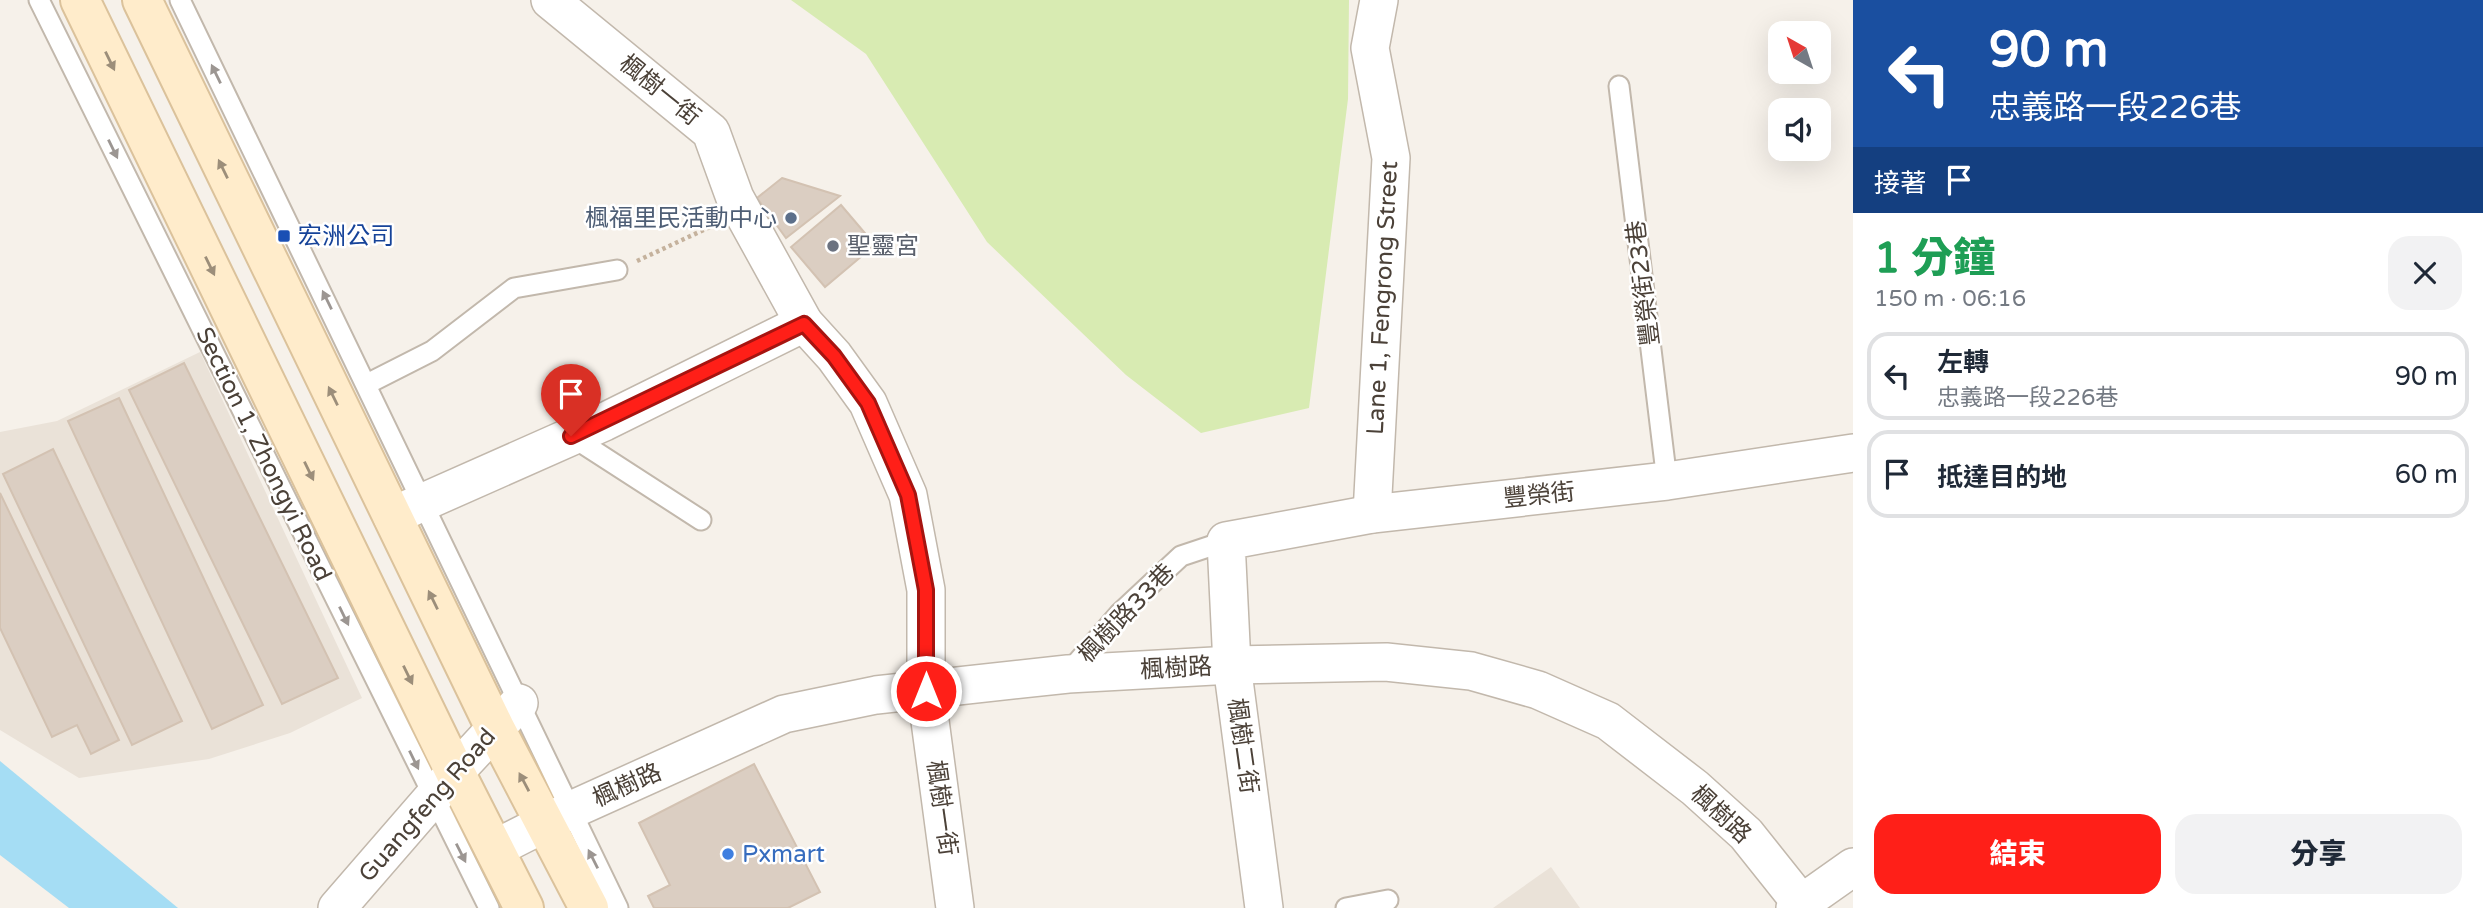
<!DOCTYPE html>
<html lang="zh-TW">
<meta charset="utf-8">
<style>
body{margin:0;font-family:"Varela Round","Noto Sans TC",sans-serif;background:#f2f2f3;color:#1f2937;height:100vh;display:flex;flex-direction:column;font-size:26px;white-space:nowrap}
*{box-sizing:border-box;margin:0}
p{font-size:23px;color:#747a83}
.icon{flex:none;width:38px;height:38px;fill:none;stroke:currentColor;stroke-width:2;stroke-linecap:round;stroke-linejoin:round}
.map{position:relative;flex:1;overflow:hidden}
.side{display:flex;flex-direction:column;background:#fff;width:630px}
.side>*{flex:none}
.guide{background:#1a4fa0;color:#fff;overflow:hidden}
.needle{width:46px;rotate:321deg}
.controls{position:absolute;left:1768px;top:21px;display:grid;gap:14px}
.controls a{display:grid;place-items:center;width:63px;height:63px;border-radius:14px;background:#fff;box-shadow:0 7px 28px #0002;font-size:35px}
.pin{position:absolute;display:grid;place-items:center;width:60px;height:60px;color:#fff;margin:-72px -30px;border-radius:50% 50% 50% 0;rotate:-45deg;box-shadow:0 0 7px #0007}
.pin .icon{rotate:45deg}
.me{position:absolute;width:77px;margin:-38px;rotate:0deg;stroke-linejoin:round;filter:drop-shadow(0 0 5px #0008)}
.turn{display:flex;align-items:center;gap:24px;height:147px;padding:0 21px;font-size:32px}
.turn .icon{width:91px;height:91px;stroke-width:2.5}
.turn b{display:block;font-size:49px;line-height:60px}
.then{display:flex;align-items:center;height:66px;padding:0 21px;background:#0003;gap:14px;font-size:26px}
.round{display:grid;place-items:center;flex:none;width:74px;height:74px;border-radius:21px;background:#f2f2f3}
.summary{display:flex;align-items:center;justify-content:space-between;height:119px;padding:0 21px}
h1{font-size:42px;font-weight:800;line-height:52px;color:#1e9e55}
.cta{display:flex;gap:14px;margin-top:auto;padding:14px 21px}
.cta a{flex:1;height:80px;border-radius:21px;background:#ff1f18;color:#fff;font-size:28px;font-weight:800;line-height:80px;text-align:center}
.cta a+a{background:#f2f2f3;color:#1f2937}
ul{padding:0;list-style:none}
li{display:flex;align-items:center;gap:21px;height:88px;margin:0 14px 10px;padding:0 7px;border:4px solid #e0e1e3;border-radius:21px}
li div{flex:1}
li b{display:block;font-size:26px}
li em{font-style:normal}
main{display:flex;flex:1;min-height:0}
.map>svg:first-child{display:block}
.residential{fill:#eae2d8}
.green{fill:#d8ebb2}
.water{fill:#a5ddf4}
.building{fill:#dbcec2;stroke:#d3c2b2;stroke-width:2}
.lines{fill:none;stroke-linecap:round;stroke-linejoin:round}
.lane-casing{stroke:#c2b8ac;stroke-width:23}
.street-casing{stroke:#c2b8ac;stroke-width:40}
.secondary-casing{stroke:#dbc29b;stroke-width:42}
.path{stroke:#c5b29d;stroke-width:4.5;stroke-dasharray:3.5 3.5;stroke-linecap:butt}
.lane{stroke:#fff;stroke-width:19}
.street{stroke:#fff;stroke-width:37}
.secondary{stroke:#ffeccb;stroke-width:38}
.oneway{fill:#9c8e7a}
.oneway2{fill:#9c9692}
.route-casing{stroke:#a61410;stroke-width:18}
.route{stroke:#ff1f18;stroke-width:12}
.service-dot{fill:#5c6f8a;stroke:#fff;stroke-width:2.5}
.transit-dot{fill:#1a4fb4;stroke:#fff;stroke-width:2.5}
.worship-dot{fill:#6b7280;stroke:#fff;stroke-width:2.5}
.shop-dot{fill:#3f7fe0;stroke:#fff;stroke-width:2.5}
.labels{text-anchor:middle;stroke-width:5;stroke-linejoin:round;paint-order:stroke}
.street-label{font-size:24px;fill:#4b4138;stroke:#fff}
.service-label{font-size:24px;fill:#4e5e75;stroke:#fff;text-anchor:end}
.transit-label{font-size:24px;fill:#164399;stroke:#fff;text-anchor:start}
.worship-label{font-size:24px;fill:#5b616d;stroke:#fff;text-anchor:start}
.shop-label{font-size:24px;fill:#366cbe;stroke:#fff;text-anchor:start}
</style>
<main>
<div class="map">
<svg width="1853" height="908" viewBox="0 0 1853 908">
<rect width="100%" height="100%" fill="#f6f1ea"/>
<!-- residential -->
<g class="residential">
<polygon points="200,352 362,698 290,733 209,759 79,778 0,730 0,432 57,421"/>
<polygon points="1551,867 1580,908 1493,908"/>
</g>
<!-- green -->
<polygon class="green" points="791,0 1349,0 1348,99 1309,408 1201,433 1126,375 987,242 866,54"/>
<!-- water -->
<polygon class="water" points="0,761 178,908 69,908 0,855"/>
<!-- building -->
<g class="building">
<polygon points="782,178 840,196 786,238 757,198"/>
<polygon points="841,205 875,245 825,287 791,247"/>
<polygon points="184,363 338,678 282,704 129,390"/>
<polygon points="119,398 263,705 212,729 68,421"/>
<polygon points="53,449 182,721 132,745 3,474"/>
<polygon points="0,493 119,740 91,754 77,725 52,737 0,628"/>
<polygon points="754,764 820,892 788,908 654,908 648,896 670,885 639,823"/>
</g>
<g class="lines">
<defs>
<g id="lane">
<polyline points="39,0 489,908"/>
<polyline points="180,0 618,908"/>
<polyline points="1619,86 1667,481"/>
<polyline points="367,384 432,351 514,288 617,270"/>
<polyline points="571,436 701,520"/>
<polyline points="1068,673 1119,614 1181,556 1226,541"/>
<polyline points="1346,908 1388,900"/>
</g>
<g id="street">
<polyline points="550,0 711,132 735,198 804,323 834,356 868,403 908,495 926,590 926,691 955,908"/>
<polyline points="1372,514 1391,158 1370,48 1379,0"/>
<polyline points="392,516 604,422 804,323"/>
<polyline points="494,849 569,811 784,714 876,695 1068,674 1232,665 1386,662 1471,671 1538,690 1608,721 1695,788 1746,834 1805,908"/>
<polyline points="337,908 455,772 519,703"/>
<polyline points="1264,908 1232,665 1226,541 1372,514 1667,481 1853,453"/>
<polyline points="1795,908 1853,867"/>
</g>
<g id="secondary">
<polyline points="80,0 455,772 524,908"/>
<polyline points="142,0 495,728 589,908"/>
</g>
</defs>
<!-- lane casing -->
<use href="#lane" class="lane-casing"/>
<!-- street casing -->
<use href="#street" class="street-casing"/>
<!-- secondary casing -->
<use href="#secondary" class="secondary-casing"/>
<!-- path -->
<polyline class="path" points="637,261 712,226"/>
<!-- lane -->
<use href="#lane" class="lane"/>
<!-- street -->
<use href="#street" class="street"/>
<!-- secondary -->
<use href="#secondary" class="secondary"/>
</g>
<!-- one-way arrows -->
<defs><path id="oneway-solid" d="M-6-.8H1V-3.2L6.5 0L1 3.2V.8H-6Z" transform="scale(1.75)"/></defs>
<g class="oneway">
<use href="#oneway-solid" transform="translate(110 61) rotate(64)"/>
<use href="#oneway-solid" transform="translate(223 169) rotate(-116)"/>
<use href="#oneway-solid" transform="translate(210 266) rotate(64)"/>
<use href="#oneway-solid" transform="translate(333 396) rotate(-116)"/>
<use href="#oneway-solid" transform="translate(309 471) rotate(64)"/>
<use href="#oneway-solid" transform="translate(433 600) rotate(-116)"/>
<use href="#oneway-solid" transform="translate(408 675) rotate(64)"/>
<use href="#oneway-solid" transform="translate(524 782) rotate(-118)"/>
</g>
<g class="oneway2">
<use href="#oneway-solid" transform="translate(216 74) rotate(-116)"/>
<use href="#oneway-solid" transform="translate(113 149) rotate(64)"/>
<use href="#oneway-solid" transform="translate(327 300) rotate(-116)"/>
<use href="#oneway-solid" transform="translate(344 616) rotate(64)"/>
<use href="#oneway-solid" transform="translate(414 760) rotate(64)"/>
<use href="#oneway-solid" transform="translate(461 853) rotate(63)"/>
<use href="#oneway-solid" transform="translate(593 859) rotate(-117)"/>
</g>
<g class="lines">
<defs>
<polyline id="route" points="571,436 804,324 834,356 868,403 908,495 926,590 926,691"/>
</defs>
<!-- route casing -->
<use href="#route" class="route-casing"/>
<!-- route -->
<use href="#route" class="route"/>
</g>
<!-- markers -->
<circle class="service-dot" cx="791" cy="218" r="7"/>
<rect class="transit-dot" x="277" y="229" width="14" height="14" rx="3.5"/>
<circle class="worship-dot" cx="833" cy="246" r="7"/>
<circle class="shop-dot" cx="728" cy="854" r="7"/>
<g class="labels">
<!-- street labels -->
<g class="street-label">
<text transform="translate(660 90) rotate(39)" y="8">楓樹一街</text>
<text transform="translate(1643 283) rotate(-97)" y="8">豐榮街23巷</text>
<text transform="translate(1382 298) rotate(-87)" y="8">Lane 1, Fengrong Street</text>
<text transform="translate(264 454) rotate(64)" y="8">Section 1, Zhongyi Road</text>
<text transform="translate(1539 495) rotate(-6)" y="8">豐榮街</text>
<text transform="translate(1126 613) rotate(-46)" y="8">楓樹路33巷</text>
<text transform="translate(1176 668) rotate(-3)" y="8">楓樹路</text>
<text transform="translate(1243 746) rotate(82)" y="8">楓樹二街</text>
<text transform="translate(627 785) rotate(-24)" y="8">楓樹路</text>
<text transform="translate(427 805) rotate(-49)" y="8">Guangfeng Road</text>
<text transform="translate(942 808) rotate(82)" y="8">楓樹一街</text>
<text transform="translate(1721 814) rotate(43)" y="8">楓樹路</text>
</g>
<!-- service labels -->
<g class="service-label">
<text x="777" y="226">楓福里民活動中心</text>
</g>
<!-- transit labels -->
<g class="transit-label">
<text x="298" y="244">宏洲公司</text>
</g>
<!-- worship labels -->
<g class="worship-label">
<text x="847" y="254">聖靈宮</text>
</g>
<!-- shop labels -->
<g class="shop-label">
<text x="742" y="862">Pxmart</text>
</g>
</g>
</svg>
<div class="controls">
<a><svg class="needle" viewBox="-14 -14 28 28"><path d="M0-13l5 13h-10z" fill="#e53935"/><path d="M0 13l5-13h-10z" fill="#747a83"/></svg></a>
<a><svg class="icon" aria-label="sound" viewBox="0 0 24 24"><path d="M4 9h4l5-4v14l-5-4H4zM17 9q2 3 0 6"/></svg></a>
</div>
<div class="pin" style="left:571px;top:436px;background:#d93025"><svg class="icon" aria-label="arrive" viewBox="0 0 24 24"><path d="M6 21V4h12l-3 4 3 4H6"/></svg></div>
<svg class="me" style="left:926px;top:691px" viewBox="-20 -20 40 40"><circle r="17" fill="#ff1f18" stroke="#fff" stroke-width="3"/><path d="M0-11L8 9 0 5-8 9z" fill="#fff"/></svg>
</div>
<section class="side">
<div class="guide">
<div class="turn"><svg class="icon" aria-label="left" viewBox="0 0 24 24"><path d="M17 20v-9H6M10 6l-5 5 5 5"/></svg><div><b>90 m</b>忠義路一段226巷</div></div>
<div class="then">接著<svg class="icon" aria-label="arrive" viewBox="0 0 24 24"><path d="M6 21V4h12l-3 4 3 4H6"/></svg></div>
</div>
<div class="summary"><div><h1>1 分鐘</h1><p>150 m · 06:16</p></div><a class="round"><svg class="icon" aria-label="close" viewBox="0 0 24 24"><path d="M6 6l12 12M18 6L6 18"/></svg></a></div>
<ul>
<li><svg class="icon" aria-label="left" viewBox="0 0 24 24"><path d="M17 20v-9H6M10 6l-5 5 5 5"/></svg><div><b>左轉</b><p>忠義路一段226巷</p></div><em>90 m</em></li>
<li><svg class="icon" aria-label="arrive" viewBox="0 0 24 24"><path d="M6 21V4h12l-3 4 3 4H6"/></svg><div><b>抵達目的地</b></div><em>60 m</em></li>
</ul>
<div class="cta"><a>結束</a><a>分享</a></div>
</section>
</main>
